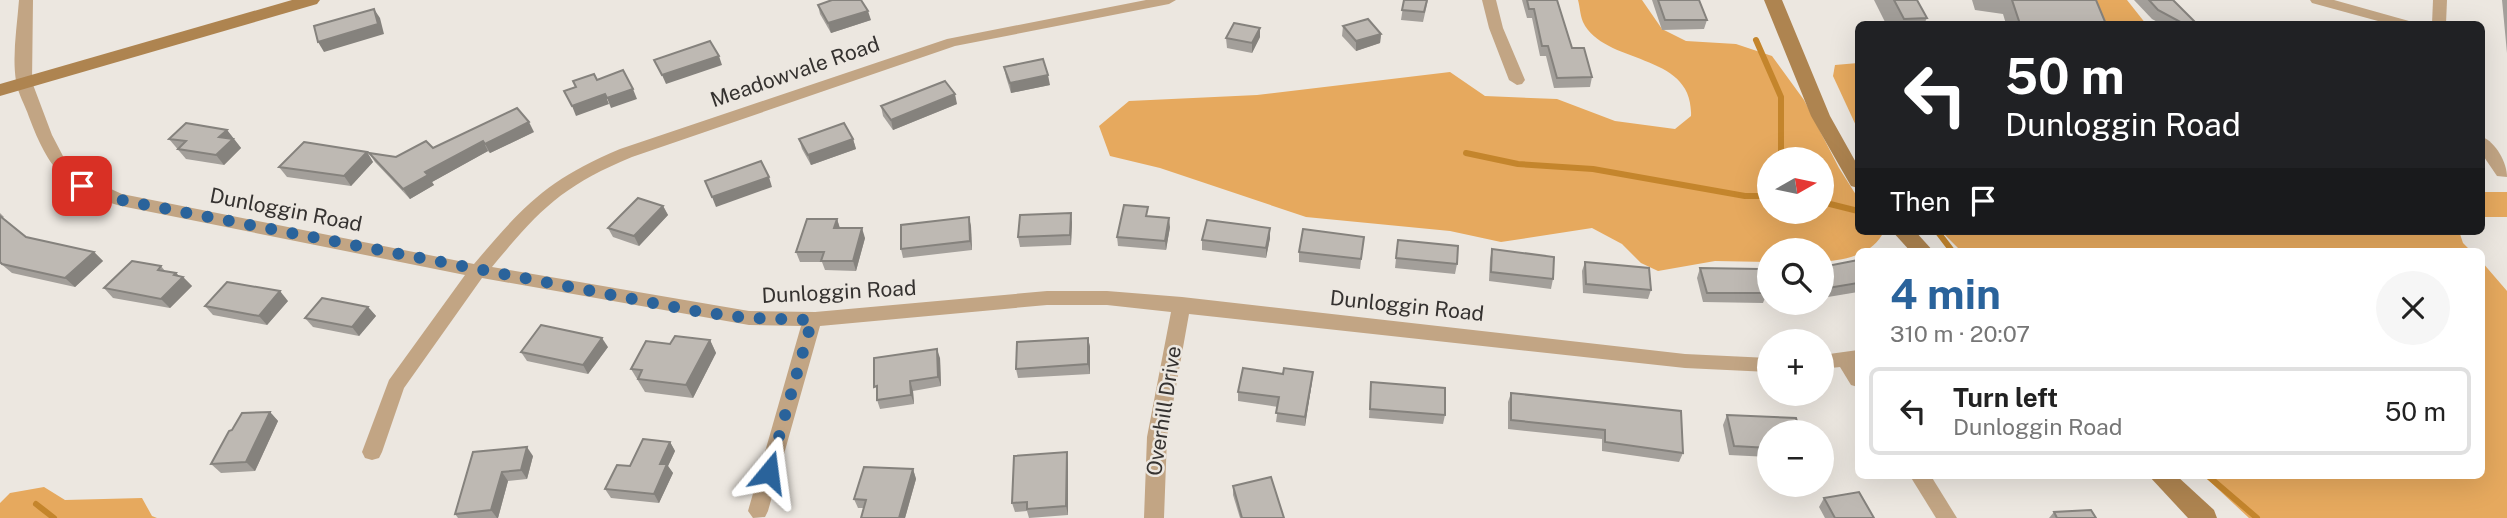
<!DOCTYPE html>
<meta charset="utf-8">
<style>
body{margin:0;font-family:"Public Sans",sans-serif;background:#f6f6f6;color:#222;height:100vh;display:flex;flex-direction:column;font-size:26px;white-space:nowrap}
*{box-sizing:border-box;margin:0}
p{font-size:23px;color:#767676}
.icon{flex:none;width:38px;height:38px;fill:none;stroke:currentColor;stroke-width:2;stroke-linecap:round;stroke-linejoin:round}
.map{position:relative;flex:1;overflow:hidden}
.sheet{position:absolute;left:1855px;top:248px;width:630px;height:231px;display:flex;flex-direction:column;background:#fff;border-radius:10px;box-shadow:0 7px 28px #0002}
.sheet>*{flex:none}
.guide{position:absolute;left:1855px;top:21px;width:630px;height:214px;border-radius:10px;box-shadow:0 7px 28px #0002;background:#202124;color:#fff;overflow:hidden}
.needle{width:46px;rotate:81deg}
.tools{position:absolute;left:1757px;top:147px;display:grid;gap:14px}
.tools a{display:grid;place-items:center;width:77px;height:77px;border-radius:50%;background:#fff;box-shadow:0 7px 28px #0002;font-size:35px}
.pin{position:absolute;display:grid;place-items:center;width:60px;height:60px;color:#fff;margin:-30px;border-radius:14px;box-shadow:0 4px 10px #0006}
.me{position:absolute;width:77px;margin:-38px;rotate:16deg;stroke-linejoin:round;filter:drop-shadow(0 0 5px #0008)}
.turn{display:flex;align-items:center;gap:24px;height:147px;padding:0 35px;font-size:32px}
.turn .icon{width:91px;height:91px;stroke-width:2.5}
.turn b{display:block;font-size:49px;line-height:60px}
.then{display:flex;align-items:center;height:66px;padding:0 35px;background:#0003;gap:14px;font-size:26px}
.round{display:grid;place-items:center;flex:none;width:74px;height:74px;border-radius:37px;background:#f6f6f6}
.summary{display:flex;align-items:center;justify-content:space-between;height:119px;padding:0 35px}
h1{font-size:42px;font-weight:700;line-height:52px;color:#2a639b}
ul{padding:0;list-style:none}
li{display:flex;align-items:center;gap:21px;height:88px;margin:0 14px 10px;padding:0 21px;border:4px solid #e0e0e0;border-radius:10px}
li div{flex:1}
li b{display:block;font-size:26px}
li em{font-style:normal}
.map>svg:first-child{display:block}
.green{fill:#e6a95e;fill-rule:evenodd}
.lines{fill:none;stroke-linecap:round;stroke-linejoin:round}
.stream{stroke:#c4852c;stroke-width:6}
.street{fill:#c2a584;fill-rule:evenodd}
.secondary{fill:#ae8450;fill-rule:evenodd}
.wall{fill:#a39f9a}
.shaded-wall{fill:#85827d}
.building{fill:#beb9b3;stroke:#85827d;stroke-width:2}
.route{stroke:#2a639b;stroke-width:12;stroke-dasharray:0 21.6}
.labels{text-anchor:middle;stroke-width:5;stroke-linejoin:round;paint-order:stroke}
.street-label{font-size:21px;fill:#353230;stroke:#ece7e0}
</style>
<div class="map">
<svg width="2507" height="518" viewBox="0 0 2507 518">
<rect width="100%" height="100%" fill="#ece7e0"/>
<!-- green -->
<g class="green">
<path d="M1578 0H1642L1662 29 1686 41 1736 44 1772 56 1804 100 1839 168 1858 198V231H1880L1882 235C1869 256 1847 259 1822 262V250H1769V262L1715 261 1658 271 1641 263 1622 244 1592 228 1501 242 1450 231 1306 217 1160 168 1110 156 1099 126 1129 101 1257 95 1450 72 1485 96 1557 99 1615 121 1675 129 1691 116C1694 51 1604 66 1583 22 1580 15 1580 7 1578 0ZM1822 159V212H1769V159Z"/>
<polygon points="2087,0 2127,0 2146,24 2093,24"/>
<polygon points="1858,63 1858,130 1833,76 1835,65"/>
<rect x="2482" y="192" width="25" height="25"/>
<polygon points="1941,231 2459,231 2463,243 2472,252 1962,252"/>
<polygon points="2482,262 2507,291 2507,518 2249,518 2204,476 2482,476"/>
<polygon points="44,487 65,500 142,498 152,516 157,518 0,518 0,503 10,493"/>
</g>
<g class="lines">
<!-- stream -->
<g class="stream">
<polyline points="1756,40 1781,97 1781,159"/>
<polyline points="1466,153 1518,164 1593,169 1745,196 1769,196"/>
<polyline points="1822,202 1858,211"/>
<polyline points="1937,231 1953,252"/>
<polyline points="2208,476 2257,518"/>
<polyline points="36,504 54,518"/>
</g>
<!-- street -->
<g class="street">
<path d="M19 0H33L32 82 52 135 64 158 82 176 122 194 474 264C524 205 547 180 620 149L947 39 1146 0H1176L1169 4 955 46 632 157C562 186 539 210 492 267L749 311 815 312 1047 291H1107L1182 297 1685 354 1769 358V372L1685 368 1189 314 1167 437 1164 518H1144L1147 437 1171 312 1107 305H1047L820 326 768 511 765 517 753 518 748 511 801 326 749 325 482 278 404 388 382 452 379 458 372 460 365 458 362 452 389 380 465 275 121 206C66 190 49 170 29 117 25 105 18 94 16 81 12 55 17 27 19 0Z"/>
<polygon points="1482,0 1496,0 1503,28 1525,80 1522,84 1517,85 1509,80 1489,28"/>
<polygon points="2310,0 2334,0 2409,21 2411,24 2389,24 2312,3"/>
<polygon points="2433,0 2447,0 2446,24 2432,24"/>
<path d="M2482 137C2496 142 2507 163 2507 177L2497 176 2482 154Z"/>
<polygon points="1858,350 1858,387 1851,385 1840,367 1822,369 1822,355"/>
<polygon points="1910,476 1931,476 1957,518 1936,518"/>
</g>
<!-- secondary -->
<g class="secondary">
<polygon points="292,0 320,0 317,4 0,96 0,84"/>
<polygon points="1764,0 1782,0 1830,116 1858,166 1858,188 1851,186 1811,116"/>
<polygon points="1892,231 1915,231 1934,252 1911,252"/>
<polygon points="2149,476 2177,476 2214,510 2217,518 2188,518"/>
</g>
</g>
<!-- wall -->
<g class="wall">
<polygon points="1404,0 1428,0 1423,22 1401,20"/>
<polygon points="1522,0 1557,0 1572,48 1592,77 1590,87 1554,88 1546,56 1540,56 1532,18 1527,18"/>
<polygon points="1652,0 1699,0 1707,20 1704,29 1662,30"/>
<polygon points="1874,0 1917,0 1927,18 1924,24 1886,24"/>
<polygon points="1972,0 2096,0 2106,24 2006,24 2003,14 1975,10"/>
<polygon points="2134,0 2173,0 2197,24 2161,24 2152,19"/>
<polygon points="2502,0 2507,0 2507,53"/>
<polygon points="818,5 871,20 831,33 820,14"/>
<polygon points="1343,26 1381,34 1380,43 1356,51 1342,36"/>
<polygon points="1260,28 1260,37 1252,53 1227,48 1226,38"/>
<polygon points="1004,67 1050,85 1011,93 1006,77"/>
<polygon points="957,104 893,130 883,116 881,106"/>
<polygon points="227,130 241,148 224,165 186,159 169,139"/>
<polygon points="534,132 490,153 488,151 432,182 434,185 410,199 375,162 369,153 396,157 433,148"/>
<polygon points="799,139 853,139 856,149 811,165 802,149"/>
<polygon points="367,152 373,162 351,186 287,177 279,167"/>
<polygon points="663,206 668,215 639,246 613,237 608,228"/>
<polygon points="0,213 4,217 2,218 26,237 94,252 103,261 75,287 12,273 0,263"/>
<polygon points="969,217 971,227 972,250 903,258 901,249"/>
<polygon points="837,219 840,228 865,238 856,271 825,270 822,262 800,262 796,252"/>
<polygon points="1072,222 1071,245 1020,247 1018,237"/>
<polygon points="1170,227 1166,250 1118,246 1117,237"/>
<polygon points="1270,228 1270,238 1266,258 1202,250 1202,240"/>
<polygon points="1364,237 1360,269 1299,262 1299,252"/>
<polygon points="1398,240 1457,264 1455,274 1395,268"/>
<polygon points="1492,249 1553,279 1551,289 1489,281 1490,259"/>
<polygon points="1858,260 1858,292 1822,298 1822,267"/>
<polygon points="1585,262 1651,290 1648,299 1583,293 1582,271"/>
<polygon points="161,266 165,271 176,273 179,276 183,277 192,286 170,308 113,298 104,288"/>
<polygon points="1700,268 1767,293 1763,303 1703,302 1697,278"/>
<polygon points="288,301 267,325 213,315 205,306"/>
<polygon points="368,307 376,316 359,336 313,327 305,318"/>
<polygon points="1088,338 1090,347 1090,374 1018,378 1016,369"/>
<polygon points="710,340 716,353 693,398 645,392 631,369 670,344"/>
<polygon points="608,347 588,374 527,361 521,352"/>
<polygon points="940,358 941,386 913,391 914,404 880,409 877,400"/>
<polygon points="1312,382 1305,426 1276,422 1278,407 1238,401 1238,392"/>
<polygon points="1371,382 1445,415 1443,424 1369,418"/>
<polygon points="1511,393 1683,453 1679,462 1602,451 1602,439 1508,429 1508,402"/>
<polygon points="270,412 278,421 255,471 221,473 211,464"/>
<polygon points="1727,415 1769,432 1769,457 1729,455 1723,425"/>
<polygon points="670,442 675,451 668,466 673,473 659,503 611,498 605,489 630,466"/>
<polygon points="473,452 533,456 527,479 508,481 498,518 458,518 455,514"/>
<polygon points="1068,462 1068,515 1029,518 1027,511 1015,512 1012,503"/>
<polygon points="913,469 916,479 905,518 861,518 864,508 858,508 854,499"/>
<polygon points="1233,486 1284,518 1240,518 1233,495"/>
<polygon points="1824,498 1874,518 1825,518 1819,507"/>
<polygon points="2054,512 2096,518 2049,518"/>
</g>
<!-- shaded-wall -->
<g class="shaded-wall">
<polygon points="374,9 380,18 384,34 324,52 318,42"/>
<polygon points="868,11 871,20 831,33 828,23"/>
<polygon points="1260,28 1260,37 1252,53 1252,43"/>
<polygon points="1381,34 1380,43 1356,51 1356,41"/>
<polygon points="719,56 722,65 666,84 662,75"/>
<polygon points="1048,75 1050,85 1011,93 1010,83"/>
<polygon points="633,89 637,99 611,108 607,98"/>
<polygon points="605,94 609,104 576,116 572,106"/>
<polygon points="955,94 957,104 893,130 891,120"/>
<polygon points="529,122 534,132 490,153 485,144"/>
<polygon points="227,130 241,148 224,165 216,155 219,137"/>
<polygon points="853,139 856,149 811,165 808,155"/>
<polygon points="483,141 488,151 432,182 434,185 410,199 403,189 425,172"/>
<polygon points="367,152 373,162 351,186 344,176"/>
<polygon points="769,177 772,187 716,207 712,197"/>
<polygon points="663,206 668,215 639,246 634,236"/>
<polygon points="1071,213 1072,222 1071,245 1070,235"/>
<polygon points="969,217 971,227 972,250 970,241"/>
<polygon points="1169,218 1170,227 1166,250 1165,241"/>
<polygon points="837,219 840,229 834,228"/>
<polygon points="862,228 865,238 856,271 853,261"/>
<polygon points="1270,228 1270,238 1266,258 1266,248"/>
<polygon points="94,252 103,261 75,287 65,278"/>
<polygon points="176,273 181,278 183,277 192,286 170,308 161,299"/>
<polygon points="280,291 288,301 267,325 259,316"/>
<polygon points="368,307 376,316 359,336 352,327"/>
<polygon points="602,338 608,347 588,374 583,365"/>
<polygon points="1088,338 1090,347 1090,374 1088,364"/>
<polygon points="710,340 716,353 693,398 686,385"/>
<polygon points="937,349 940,358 941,386 938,377"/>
<polygon points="1313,372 1312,382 1305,426 1305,417"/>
<polygon points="910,381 913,391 914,404 911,395"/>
<polygon points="270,412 278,421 255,471 246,462"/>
<polygon points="670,442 675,451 668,466 673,473 659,503 654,494 660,464"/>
<polygon points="527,447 533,456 527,479 521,470"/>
<polygon points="1067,452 1068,462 1068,515 1066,506"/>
<polygon points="913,469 916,479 905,518 899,518"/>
<polygon points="502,472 508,481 498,518 497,518 491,510"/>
</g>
<!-- building -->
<g class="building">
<polygon points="832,0 861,0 868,11 828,23 818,5"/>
<polygon points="1404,0 1427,0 1424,12 1402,10"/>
<polygon points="1527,0 1557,0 1572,48 1584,48 1592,77 1557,78 1548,46 1542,46 1534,9 1529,9"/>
<polygon points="1658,0 1699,0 1707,20 1665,20"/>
<polygon points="1894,0 1917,0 1927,18 1904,19"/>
<polygon points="2012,0 2096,0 2106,24 2020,24"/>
<polygon points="2149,0 2173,0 2197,24 2184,24 2158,10"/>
<polygon points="374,9 378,24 318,42 314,26"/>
<polygon points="1368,19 1381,34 1356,41 1343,26"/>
<polygon points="1234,23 1260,28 1252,43 1226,38"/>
<polygon points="710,41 719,56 662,75 654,60"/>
<polygon points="1043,59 1048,75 1010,83 1004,67"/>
<polygon points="623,70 633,89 607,98 605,94 572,106 564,91 576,87 573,81 594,74 597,80"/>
<polygon points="945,81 955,94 891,120 881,106"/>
<polygon points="517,108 529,122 485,144 483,141 425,172 428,175 403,189 369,153 396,157 426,141 433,148"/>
<polygon points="186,123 227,130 219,137 233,139 216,155 178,149 186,141 169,139"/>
<polygon points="844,123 853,139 808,155 799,139"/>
<polygon points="304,142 367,152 344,176 279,167"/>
<polygon points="761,161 769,177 712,197 705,181"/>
<polygon points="638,198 663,206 634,236 608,228"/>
<polygon points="1124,205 1148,207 1146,216 1169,218 1165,241 1117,237"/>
<polygon points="1071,213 1070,235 1018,237 1020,215"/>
<polygon points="0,216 26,237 94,252 65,278 2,264 0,262"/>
<polygon points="969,217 970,241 901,249 901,225"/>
<polygon points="807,219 837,219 834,228 862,228 853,261 821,261 824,252 796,252"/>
<polygon points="1207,220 1270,228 1266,248 1202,240"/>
<polygon points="1303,229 1364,237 1361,259 1299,252"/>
<polygon points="1398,240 1458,246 1457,264 1396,258"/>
<polygon points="1492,249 1554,257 1553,279 1491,272"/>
<polygon points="1858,260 1858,283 1822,289 1822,267"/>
<polygon points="132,261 161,266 158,270 176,273 174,275 183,277 161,299 104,288"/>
<polygon points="1585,262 1649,268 1651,290 1586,284"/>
<polygon points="1700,268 1759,269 1767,293 1707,293"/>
<polygon points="227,282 280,291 259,316 205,306"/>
<polygon points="322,298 368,307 352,327 305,318"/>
<polygon points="541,325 602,338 583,365 521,352"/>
<polygon points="675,336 710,340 686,385 638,379 642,370 631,369 646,341 670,344"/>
<polygon points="1088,338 1088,364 1016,369 1017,342"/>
<polygon points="937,349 938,377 910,381 911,395 877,400 877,386 874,387 874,358"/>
<polygon points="1243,368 1283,374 1284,368 1313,372 1305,417 1276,413 1279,397 1238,392"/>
<polygon points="1371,382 1445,388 1445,415 1370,409"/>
<polygon points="1511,393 1681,411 1683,453 1605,442 1605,430 1511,420"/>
<polygon points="270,412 246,462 211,464 229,431 232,430 242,413"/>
<polygon points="1727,415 1796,418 1800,432 1769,432 1769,448 1734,446"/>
<polygon points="643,439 670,442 660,464 667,464 654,494 605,489 617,465 630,466"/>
<polygon points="527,447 521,470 502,472 491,510 455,514 473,452"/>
<polygon points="1067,452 1066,506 1027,509 1027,502 1012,503 1014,456"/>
<polygon points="864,467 913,469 899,518 861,518 866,500 854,499"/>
<polygon points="1271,477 1284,518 1242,518 1233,486"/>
<polygon points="1859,492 1874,518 1835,518 1824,498"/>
<polygon points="2091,510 2096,518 2057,518 2054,512"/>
</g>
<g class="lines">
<!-- route -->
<polyline class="route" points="82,186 121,200 700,312 749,318 812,320 769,472"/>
</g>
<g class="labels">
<!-- street labels -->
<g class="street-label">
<text transform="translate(795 72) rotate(-19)" y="7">Meadowvale Road</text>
<text transform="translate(286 210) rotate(11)" y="7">Dunloggin Road</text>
<text transform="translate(839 292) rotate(-3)" y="7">Dunloggin Road</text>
<text transform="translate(1407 306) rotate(6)" y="7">Dunloggin Road</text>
<text transform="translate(1164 411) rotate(-81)" y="7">Overhill Drive</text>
</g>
</g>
</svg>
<div class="tools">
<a><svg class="needle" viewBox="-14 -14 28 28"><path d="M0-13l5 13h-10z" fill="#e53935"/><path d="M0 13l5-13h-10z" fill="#767676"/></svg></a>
<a><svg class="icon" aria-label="search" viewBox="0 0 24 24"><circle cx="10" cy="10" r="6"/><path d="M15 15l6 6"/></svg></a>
<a>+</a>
<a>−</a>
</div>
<div class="pin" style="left:82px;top:186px;background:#d93025"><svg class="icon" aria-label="arrive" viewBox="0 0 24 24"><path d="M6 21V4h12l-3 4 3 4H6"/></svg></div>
<svg class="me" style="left:769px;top:472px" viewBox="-20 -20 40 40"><path d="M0-17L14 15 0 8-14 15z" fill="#2a639b" stroke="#fff" stroke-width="4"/></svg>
<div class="guide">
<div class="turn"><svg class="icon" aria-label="left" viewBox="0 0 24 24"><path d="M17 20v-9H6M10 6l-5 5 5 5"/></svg><div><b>50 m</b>Dunloggin Road</div></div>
<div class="then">Then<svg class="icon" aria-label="arrive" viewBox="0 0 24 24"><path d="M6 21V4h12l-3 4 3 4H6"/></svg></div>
</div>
<section class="sheet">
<div class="summary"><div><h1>4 min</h1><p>310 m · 20:07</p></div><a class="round"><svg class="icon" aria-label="close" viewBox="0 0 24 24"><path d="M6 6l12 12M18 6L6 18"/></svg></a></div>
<ul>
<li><svg class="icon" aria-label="left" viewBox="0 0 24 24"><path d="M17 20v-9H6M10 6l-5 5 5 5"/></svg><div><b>Turn left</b><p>Dunloggin Road</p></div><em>50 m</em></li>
</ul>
</section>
</div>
